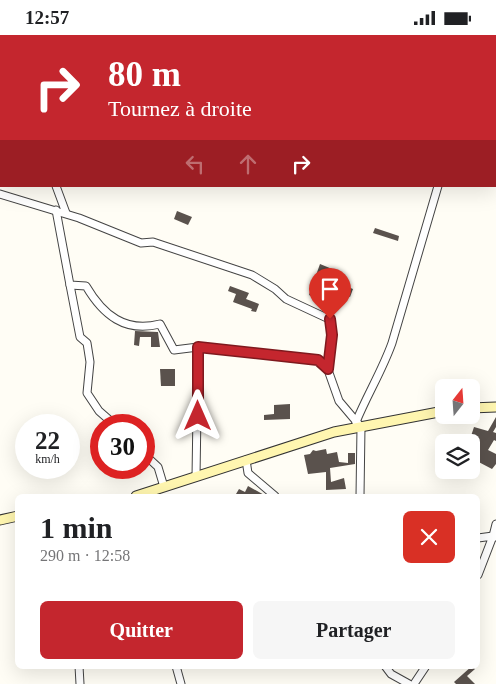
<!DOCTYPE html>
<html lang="fr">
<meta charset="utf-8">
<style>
body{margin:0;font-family:"Times New Roman",serif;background:#f6f6f6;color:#202124;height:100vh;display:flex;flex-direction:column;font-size:19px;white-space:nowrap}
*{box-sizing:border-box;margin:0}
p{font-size:16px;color:#757577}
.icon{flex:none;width:28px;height:28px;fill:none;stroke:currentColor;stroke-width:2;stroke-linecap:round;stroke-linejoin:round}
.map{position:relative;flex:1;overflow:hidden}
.sheet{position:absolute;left:15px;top:459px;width:465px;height:175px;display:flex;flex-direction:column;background:#fff;border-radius:8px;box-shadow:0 5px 20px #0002}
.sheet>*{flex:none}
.top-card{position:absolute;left:0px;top:0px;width:496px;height:152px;box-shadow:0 5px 20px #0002;background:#c4262e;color:#fff;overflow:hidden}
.needle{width:32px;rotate:17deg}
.controls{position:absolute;left:435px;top:344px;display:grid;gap:10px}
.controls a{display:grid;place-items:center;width:45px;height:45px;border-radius:8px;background:#fff;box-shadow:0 5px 20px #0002;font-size:25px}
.speed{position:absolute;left:15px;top:379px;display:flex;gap:10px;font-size:25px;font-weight:700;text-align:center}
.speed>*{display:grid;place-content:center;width:65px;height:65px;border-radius:50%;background:#fff;box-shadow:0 5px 20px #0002;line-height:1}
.speed small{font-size:12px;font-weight:400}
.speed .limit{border:8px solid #d22;background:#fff;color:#111}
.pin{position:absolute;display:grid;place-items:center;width:42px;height:42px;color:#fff;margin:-51px -21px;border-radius:50% 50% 50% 0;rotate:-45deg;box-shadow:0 0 5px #0007}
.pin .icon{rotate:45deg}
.me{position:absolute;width:55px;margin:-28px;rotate:0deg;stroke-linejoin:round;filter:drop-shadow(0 0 4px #0008)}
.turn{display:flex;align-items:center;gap:18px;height:105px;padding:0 25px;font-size:22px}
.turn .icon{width:65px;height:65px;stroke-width:2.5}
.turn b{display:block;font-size:35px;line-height:42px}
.lanes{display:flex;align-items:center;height:48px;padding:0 25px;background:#0003;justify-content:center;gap:25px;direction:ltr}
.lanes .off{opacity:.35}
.round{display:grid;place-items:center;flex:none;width:52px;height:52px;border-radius:8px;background:#f6f6f6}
.head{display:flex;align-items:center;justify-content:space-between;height:85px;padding:0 25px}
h1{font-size:30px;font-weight:700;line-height:38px}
.cta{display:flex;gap:10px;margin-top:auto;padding:10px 25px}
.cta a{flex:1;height:58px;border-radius:8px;background:#c4262e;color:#fff;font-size:20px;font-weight:700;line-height:58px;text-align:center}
.cta a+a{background:#f6f6f6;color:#202124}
.status{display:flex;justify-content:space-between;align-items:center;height:35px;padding:0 25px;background:#fff;direction:ltr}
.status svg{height:14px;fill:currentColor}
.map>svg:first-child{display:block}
.building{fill:#5a524d}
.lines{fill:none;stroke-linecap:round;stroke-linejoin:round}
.minor-casing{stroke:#444;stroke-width:9}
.secondary-casing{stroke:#333;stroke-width:11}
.minor{stroke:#fff;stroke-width:7}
.secondary{stroke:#fff6b0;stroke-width:9}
.route-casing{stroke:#7f191e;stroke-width:12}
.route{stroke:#c4262e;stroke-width:9}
</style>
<div class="status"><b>12:57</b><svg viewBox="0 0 49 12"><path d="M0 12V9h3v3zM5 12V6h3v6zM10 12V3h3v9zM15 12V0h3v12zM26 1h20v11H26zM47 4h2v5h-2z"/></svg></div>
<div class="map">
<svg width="496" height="649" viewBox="0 0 496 649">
<rect width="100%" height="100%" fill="#fffdf5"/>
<!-- building -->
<g class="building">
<polygon points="177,176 192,182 188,190 174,184"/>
<polygon points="375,193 399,201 398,206 373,198"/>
<polygon points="320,229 337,236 333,246 353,254 350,262 322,250 317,264 309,260"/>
<polygon points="230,251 249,258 246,264 259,269 256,277 251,276 252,274 233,267 236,259 228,256"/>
<polygon points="135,296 158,297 160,312 151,312 151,302 140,302 139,311 134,310"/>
<polygon points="160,334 175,334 175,351 161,351"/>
<polygon points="290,369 290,384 264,385 264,380 274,379 274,370"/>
<polygon points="496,382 496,392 493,397 496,398 496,406 494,405 488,415 496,419 496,429 492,434 471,423 471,408 468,408 468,401 471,401 474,392 488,396"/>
<polygon points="326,414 327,419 337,417 339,427 348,428 348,418 355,418 355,429 330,433 331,447 344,443 346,454 326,455 326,437 308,439 304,420 310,419 313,415 316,416"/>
<polygon points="248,451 266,461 240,461 236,459 239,454 245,457"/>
<polygon points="472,631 475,634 467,641 475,649 456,649 454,647"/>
</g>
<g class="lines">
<defs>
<g id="minor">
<polyline points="38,1 38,0"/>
<polyline points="407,1 407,0"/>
<polyline points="475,1 476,0"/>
<polyline points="495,92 496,93"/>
<polyline points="56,151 66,178"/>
<polyline points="0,159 79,183 141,208 153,207 252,240 275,254 286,264 329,284 332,300 328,335"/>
<path d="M56 175 70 250 86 251C103 280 125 298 160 289L174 315 198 312 318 325 328 335 339 366 361 392 360 461"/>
<polyline points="70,250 80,302 87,308 90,327 87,358 99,376 115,390"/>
<path d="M356 387C367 360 382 336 392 308L438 151"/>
<polyline points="144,419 158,432 164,452"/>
<polyline points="246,425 248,438 275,461"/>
<polyline points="196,442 198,312"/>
<polyline points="496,502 493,501 496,489"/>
<polyline points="478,540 493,501 478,503"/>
<polyline points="79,631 80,649"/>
<polyline points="176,631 181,649"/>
<polyline points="385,631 391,639 409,649"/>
<polyline points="414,649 426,631"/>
</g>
<g id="secondary">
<polyline points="471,373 496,372"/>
<polyline points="136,461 334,397 444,376"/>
<polyline points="0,485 18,481"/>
</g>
</defs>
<!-- minor casing -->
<use href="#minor" class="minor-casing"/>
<!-- secondary casing -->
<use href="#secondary" class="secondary-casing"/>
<!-- minor -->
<use href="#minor" class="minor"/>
<!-- secondary -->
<use href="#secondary" class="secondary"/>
</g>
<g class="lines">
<defs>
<polyline id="route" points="198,381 198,312 318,325 328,334 332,300 330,284"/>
</defs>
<!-- route casing -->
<use href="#route" class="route-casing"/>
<!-- route -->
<use href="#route" class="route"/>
</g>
</svg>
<div class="controls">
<a><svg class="needle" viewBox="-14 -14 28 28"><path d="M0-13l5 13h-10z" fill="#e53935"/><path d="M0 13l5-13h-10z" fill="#757577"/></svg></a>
<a><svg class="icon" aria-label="layers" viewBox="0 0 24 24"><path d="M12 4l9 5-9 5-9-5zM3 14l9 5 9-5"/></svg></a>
</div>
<div class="speed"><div>22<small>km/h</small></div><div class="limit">30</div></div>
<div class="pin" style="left:330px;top:284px;background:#d93025"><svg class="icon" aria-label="arrive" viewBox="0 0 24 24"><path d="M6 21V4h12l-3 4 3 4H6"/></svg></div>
<svg class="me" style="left:198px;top:381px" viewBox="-20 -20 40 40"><path d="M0-17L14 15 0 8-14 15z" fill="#c4262e" stroke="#fff" stroke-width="4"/></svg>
<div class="top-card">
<div class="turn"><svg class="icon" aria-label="right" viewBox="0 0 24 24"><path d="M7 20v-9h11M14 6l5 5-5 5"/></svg><div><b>80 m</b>Tournez à droite</div></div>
<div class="lanes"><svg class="icon off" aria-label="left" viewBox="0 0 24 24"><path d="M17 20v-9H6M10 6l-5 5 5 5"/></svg><svg class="icon off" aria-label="ahead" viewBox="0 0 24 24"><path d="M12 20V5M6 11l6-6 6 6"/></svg><svg class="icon" aria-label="right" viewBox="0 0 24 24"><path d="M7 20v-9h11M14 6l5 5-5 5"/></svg></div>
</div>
<section class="sheet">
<div class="head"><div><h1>1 min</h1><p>290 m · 12:58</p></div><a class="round" style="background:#d93025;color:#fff"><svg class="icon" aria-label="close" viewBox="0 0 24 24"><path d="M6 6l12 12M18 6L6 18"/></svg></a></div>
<div class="cta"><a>Quitter</a><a>Partager</a></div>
</section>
</div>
